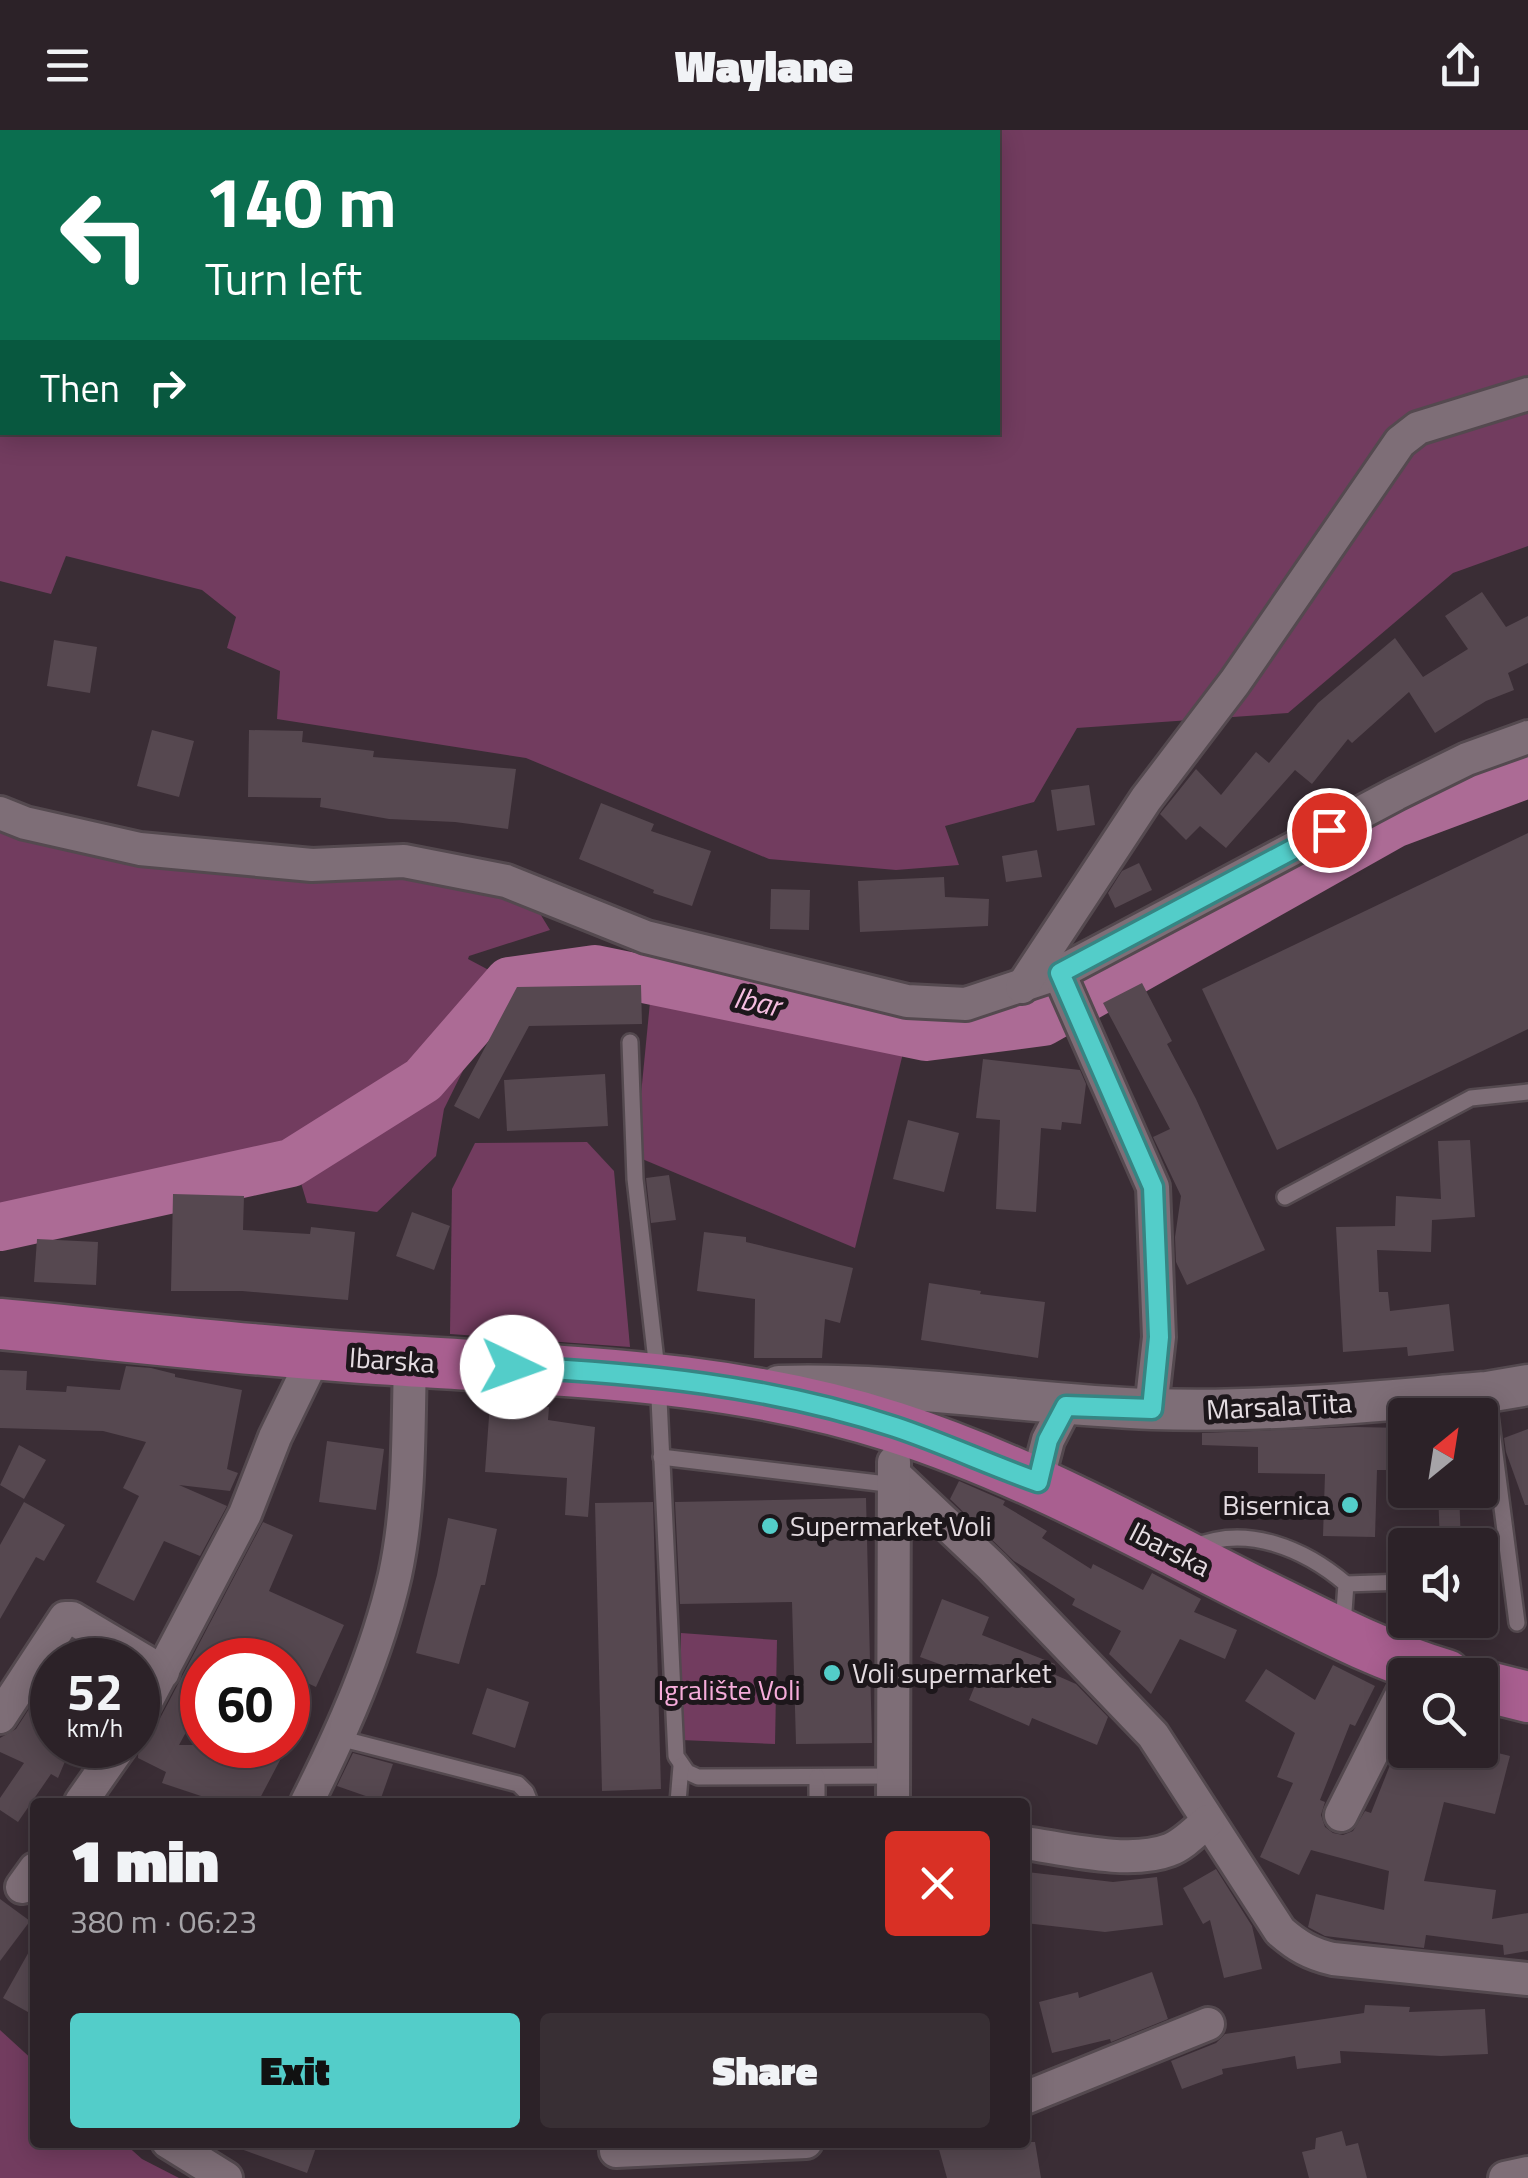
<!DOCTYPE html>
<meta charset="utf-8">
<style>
body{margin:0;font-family:"Titillium Web",sans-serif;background:#382f34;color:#f1f3f6;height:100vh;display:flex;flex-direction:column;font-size:38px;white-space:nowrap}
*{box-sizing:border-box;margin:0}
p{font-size:32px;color:#a6a4a8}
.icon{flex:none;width:55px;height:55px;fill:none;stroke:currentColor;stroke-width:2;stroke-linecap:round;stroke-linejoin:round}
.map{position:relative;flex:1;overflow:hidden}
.side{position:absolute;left:30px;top:1668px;width:1000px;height:350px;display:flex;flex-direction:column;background:#2c2228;border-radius:10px;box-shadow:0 5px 25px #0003,0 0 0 2px #483f45}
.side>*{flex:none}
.hud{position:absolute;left:0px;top:0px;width:1000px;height:305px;box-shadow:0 5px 25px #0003,0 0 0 2px #483f45;background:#0b6e4f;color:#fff;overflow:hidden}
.needle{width:65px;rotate:30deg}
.tools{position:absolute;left:1388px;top:1268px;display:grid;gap:20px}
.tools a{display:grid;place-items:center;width:110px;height:110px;border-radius:10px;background:#2c2228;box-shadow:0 5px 25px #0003,0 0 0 2px #483f45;font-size:50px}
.speed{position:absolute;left:30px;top:1508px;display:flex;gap:20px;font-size:50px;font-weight:700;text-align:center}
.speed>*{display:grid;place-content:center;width:130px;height:130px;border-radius:50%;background:#2c2228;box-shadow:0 5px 25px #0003,0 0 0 2px #483f45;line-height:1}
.speed small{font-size:25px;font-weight:400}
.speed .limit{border:15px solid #d22;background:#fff;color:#111}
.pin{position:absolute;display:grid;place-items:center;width:85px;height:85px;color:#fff;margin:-42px;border:5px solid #fff;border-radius:50%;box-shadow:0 2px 10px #0007}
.me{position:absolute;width:110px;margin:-55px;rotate:93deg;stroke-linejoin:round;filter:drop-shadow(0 0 8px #0008)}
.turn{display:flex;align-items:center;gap:35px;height:210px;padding:0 40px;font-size:45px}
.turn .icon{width:130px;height:130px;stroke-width:2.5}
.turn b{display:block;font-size:70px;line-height:85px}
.then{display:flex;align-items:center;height:95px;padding:0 40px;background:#0003;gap:20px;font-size:38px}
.round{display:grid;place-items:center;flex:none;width:105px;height:105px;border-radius:10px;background:#382f34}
.head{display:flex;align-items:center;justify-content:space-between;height:170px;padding:0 40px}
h1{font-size:60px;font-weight:800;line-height:75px}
.button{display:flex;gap:20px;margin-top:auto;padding:20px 40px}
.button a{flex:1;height:115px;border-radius:10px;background:#53cdc9;color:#111;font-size:40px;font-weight:800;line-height:115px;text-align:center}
.button a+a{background:#382f34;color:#f1f3f6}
header{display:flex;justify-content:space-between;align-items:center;height:130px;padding:0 40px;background:#2c2228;font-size:45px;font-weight:800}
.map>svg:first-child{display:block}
.green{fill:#723c5f;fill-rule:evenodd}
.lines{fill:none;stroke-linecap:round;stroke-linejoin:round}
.river{stroke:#ac6b95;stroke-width:48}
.building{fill:#564850}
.service-casing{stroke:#54494f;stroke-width:20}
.minor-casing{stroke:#54494f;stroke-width:38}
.tertiary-casing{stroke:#54494f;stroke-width:45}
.primary-casing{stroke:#54494f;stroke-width:55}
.service{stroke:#7e6e77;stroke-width:15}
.minor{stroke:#7e6e77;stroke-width:32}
.tertiary{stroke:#7e6e77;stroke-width:40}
.primary{stroke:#a95f90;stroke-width:50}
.route-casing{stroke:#368583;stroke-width:25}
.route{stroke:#53cdc9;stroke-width:18}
.poi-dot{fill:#53cdc9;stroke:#1d171b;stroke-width:4}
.labels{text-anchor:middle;stroke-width:10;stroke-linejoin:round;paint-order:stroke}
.street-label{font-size:28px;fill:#e5dde2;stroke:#1d171b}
.poi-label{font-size:28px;fill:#e5dde2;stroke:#1d171b;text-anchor:start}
.park-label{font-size:28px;fill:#f6acda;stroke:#1d171b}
.water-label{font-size:30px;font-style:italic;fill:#f6bee0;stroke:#1d171b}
</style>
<header><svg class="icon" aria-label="menu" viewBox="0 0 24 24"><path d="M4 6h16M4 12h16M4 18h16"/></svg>Waylane<svg class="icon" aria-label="share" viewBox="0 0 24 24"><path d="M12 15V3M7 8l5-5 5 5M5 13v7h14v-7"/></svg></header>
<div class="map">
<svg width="1528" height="2048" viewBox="0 0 1528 2048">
<rect width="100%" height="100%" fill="#3a2d35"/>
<!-- green -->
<g class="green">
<path d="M0 0H1528V416L1453 443 1288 583 1077 598 1034 672 945 696 959 735 896 740 769 729 526 628 277 589 280 541 227 518 236 487 202 460 66 426 51 464 0 451ZM2 2H998V302H2Z"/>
<polygon points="0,691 384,743 493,764 539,782 550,800 469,826 468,829 500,846 413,940 286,1024 0,1087"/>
<polygon points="651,862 905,915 855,1118 635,1026"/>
<polygon points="486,894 444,979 436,1026 377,1082 307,1073 298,1043 427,963"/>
<polygon points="587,1012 614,1041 630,1217 450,1204 452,1059 475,1013"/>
<polygon points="681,1503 777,1510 775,1614 681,1610"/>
<polygon points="0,1900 35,1932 35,2012 124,2013 142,2029 179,2048 0,2048"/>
</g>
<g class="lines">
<!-- river -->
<polyline class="river" points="0,1097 291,1033 423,950 509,851 595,839 926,907 1043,892 1394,694 1528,644"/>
</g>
<!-- building -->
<g class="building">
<polygon points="1482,462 1506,497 1528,486 1528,533 1508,543 1514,560 1486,571 1435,603 1409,562 1352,613 1348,609 1312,654 1295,640 1226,718 1200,696 1186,710 1160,684 1196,639 1221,665 1256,622 1269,633 1318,573 1395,508 1423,547 1468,519 1445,486"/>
<polygon points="54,510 97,517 90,563 47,556"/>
<polygon points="152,600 194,611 179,667 137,656"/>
<polygon points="249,600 303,601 302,612 374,621 373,627 516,639 508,699 455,692 389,689 320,677 321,668 248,667"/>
<polygon points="1089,655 1095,695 1057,701 1051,660"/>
<polygon points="601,673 654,694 651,701 711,721 692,776 653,763 654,760 579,729"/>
<polygon points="1528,703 1528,899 1277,1020 1202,859"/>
<polygon points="1037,720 1042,747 1006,752 1002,726"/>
<polygon points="1139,733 1152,760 1115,778 1108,763 1122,741"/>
<polygon points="944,747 945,767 989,769 988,796 860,802 858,751"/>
<polygon points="771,759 810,760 809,800 770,799"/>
<polygon points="1142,853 1172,911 1167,914 1196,969 1265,1120 1187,1155 1176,1132 1175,1107 1181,1066 1153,1007 1170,999 1103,873"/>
<polygon points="641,855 642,894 529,896 479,989 454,976 517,857"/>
<polygon points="983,929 1080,940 1086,954 1081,994 1062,992 1061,1000 1041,998 1036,1082 996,1079 1000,990 976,988"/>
<polygon points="605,944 608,996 507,1001 504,950"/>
<polygon points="908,990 959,1003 944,1062 893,1049"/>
<polygon points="1470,1010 1475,1087 1432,1090 1431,1122 1377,1120 1379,1162 1388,1162 1390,1181 1449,1174 1454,1221 1408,1226 1407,1217 1343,1222 1336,1097 1395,1096 1396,1066 1441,1069 1438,1011"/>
<polygon points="669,1045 676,1090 651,1093 646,1048"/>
<polygon points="173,1064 244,1066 243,1100 310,1104 311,1097 355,1102 348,1170 242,1161 171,1161"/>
<polygon points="412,1082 450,1096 434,1140 396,1126"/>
<polygon points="704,1102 746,1107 746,1112 853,1138 840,1193 825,1189 822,1228 754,1228 755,1169 697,1161"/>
<polygon points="37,1109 98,1112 96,1155 34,1152"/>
<polygon points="929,1153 981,1161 980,1164 1045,1172 1038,1228 921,1210"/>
<polygon points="126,1236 151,1238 175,1244 175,1247 242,1260 227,1339 238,1343 230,1361 179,1355 227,1376 200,1426 164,1411 134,1471 96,1452 139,1366 123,1358 146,1312 103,1301 0,1298 0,1240 27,1241 26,1260 66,1262 67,1256 120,1260"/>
<polygon points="490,1273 549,1277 548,1290 595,1297 588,1387 565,1385 567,1348 485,1342"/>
<polygon points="1355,1297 1405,1298 1405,1340 1377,1340 1375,1407 1323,1406 1325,1344 1258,1343 1258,1317 1202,1315 1202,1303"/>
<polygon points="1528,1299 1528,1375 1525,1375 1506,1322 1504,1308"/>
<polygon points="327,1311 384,1319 376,1380 319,1372"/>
<polygon points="19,1315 46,1330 24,1369 0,1355"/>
<polygon points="959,1351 1005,1371 1003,1375 1047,1401 1042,1408 1091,1439 1093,1434 1143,1460 1152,1443 1201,1469 1194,1482 1237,1500 1225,1529 1180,1509 1151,1564 1109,1524 1121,1501 1072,1475 1075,1469 1014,1431 950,1369"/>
<polygon points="1438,1360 1459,1360 1461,1415 1440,1415"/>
<polygon points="866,1368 872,1613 796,1614 792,1472 680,1474 675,1372"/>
<polygon points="24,1372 65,1395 44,1431 36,1427 0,1489 0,1415"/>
<polygon points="653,1372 661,1659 602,1661 595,1373"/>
<polygon points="448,1388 497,1399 485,1455 481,1455 459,1534 416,1523 437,1445"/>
<polygon points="263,1392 293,1405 269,1461 344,1495 316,1557 288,1544 288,1530 202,1530 202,1573 179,1615 288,1615 258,1672 202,1672 204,1667 162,1653 166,1642 138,1628 139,1607 149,1603 156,1596"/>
<polygon points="942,1469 989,1487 982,1505 1055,1534 1051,1543 1076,1554 1108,1587 1097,1615 1032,1588 1029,1596 969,1570 978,1548 920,1527"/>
<polygon points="1333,1535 1375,1556 1355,1596 1350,1594 1320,1670 1325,1672 1321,1685 1325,1697 1333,1703 1343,1705 1353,1701 1365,1681 1371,1683 1396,1620 1486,1620 1510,1626 1495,1684 1444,1672 1424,1751 1496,1760 1492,1789 1528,1783 1528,1821 1504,1825 1503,1815 1426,1805 1424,1818 1325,1806 1308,1797 1316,1764 1384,1780 1389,1741 1311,1720 1299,1745 1260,1727 1293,1653 1277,1647 1295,1603 1245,1571 1266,1539 1315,1570"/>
<polygon points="487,1558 529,1572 515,1618 472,1604"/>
<polygon points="40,1562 52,1568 52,1615 72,1615 58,1648 51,1644 18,1692 0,1680 0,1668 24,1633 0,1622 0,1608 16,1599"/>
<polygon points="353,1623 393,1634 380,1671 337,1656"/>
<polygon points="1216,1739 1252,1796 1262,1839 1224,1848 1210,1790 1203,1794 1183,1758"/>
<polygon points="1027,1742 1113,1752 1157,1747 1163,1795 1105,1802 1025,1793"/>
<polygon points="0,1769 30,1791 0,1831"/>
<polygon points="35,1811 35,1886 3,1868"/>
<polygon points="1152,1842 1168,1889 1111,1912 1110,1909 1052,1923 1039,1872 1078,1862 1079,1868"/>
<polygon points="1365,1875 1410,1877 1409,1882 1485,1879 1488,1924 1441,1926 1340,1921 1341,1933 1297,1939 1295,1926 1222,1939 1223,1944 1182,1959 1171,1931 1216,1913 1225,1904 1364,1883"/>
<polygon points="1342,2001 1346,2016 1358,2013 1367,2048 1309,2048 1302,2022 1315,2019 1316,2008"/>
<polygon points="231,2012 318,2012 307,2043 230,2015"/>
<polygon points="949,2012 1035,2012 1041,2048 947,2048 938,2016"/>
</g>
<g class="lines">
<defs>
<g id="service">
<polyline points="630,912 635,1049 658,1248 676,1626 687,1642 698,1647 891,1646"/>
<polyline points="1285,1067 1471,968 1528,962"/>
<polyline points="1487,1262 1517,1493"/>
<polyline points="661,1327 895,1355"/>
<path d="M1194 1417C1247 1394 1305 1419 1346 1454L1343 1495"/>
<polyline points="1346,1454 1405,1452"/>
<polyline points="339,1608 518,1654 526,1662 530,1672"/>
<polyline points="678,1672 681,1636"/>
<polyline points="817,1672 817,1647"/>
</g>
<g id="minor">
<polyline points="0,683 25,693 140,719 312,735 404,731 506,751 646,807 907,871 966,874 1059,843 1396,664 1467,629 1528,607"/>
<polyline points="1059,843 1153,1057 1159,1207 1151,1279"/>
<polyline points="1022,857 1146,669 1235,552 1400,312 1418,298 1528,264"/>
<path d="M894 1344 992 1437 1153 1605 1280 1801C1297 1816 1311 1824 1333 1829L1528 1849"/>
<polyline points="1037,1352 1048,1310 1066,1275"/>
<polyline points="0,1587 65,1488 72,1488 163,1542"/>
<polyline points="138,1587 245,1384 275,1307 315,1225"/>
<polyline points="81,1672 121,1615"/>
<path d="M307 1672C343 1600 377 1524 395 1445 410 1375 408 1302 410 1231"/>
<polyline points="893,1672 894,1332"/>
<polyline points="1341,1685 1405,1558"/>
<path d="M1025 1713C1066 1719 1130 1735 1169 1720 1183 1715 1196 1701 1208 1691"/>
<polyline points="22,1757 35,1739"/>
<polyline points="1025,1968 1208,1894"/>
<polyline points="168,2012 226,2048"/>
<polyline points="616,2021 806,2012"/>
<polyline points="1505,2048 1528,2043"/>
</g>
<path id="tertiary" d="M779 1256C904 1252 1028 1275 1152 1279 1264 1283 1376 1271 1487 1262L1528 1255"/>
<g id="primary">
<path d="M0 1194C136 1207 271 1223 407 1231 574 1242 733 1245 894 1297 1019 1337 1135 1401 1252 1460 1315 1491 1378 1525 1446 1545"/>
<polyline points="1480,1555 1528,1567"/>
</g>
</defs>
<!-- service casing -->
<use href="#service" class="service-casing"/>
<!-- minor casing -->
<use href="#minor" class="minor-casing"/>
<!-- tertiary casing -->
<use href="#tertiary" class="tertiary-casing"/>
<!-- primary casing -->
<use href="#primary" class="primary-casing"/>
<!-- service -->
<use href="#service" class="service"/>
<!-- minor -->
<use href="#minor" class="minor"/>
<!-- tertiary -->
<use href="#tertiary" class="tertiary"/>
<!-- primary -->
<use href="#primary" class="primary"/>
</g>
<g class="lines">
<defs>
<path id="route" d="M512 1237C641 1243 771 1256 895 1297 943 1313 990 1335 1038 1352L1048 1310 1066 1276 1152 1279 1159 1207 1153 1057 1060 843 1329 700"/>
</defs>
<!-- route casing -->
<use href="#route" class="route-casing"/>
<!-- route -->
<use href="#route" class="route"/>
</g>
<!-- markers -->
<g class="poi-dot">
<circle cx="1350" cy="1375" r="10"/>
<circle cx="770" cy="1396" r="10"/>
<circle cx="832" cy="1543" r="10"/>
</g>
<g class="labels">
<!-- street labels -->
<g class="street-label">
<text transform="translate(392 1230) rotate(4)" y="10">Ibarska</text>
<text transform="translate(1279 1276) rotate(-3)" y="10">Marsala Tita</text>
<text transform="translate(1170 1419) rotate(27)" y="10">Ibarska</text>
</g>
<!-- poi labels -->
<g class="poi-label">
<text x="1330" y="1385" text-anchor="end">Bisernica</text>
<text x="790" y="1406">Supermarket Voli</text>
<text x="852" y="1553">Voli supermarket</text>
</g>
<!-- park labels -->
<g class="park-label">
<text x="729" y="1570">Igralište Voli</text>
</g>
<!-- water labels -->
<g class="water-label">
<text transform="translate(757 872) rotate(12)" y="10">Ibar</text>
</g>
</g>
</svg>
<div class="tools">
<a><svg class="needle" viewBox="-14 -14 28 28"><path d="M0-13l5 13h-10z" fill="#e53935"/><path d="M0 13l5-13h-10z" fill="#a6a4a8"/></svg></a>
<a><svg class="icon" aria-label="sound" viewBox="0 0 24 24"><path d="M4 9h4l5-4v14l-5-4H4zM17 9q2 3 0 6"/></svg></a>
<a><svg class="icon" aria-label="search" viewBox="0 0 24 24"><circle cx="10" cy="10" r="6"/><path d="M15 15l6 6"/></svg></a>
</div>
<div class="speed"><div>52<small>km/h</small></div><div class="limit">60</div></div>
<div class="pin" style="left:1329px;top:700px;background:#d93025"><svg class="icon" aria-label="arrive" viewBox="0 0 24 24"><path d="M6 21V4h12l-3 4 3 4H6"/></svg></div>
<svg class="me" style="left:512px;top:1237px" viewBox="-20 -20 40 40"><circle r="19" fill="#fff"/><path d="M0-13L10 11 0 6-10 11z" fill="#53cdc9"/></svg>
<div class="hud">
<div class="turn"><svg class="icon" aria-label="left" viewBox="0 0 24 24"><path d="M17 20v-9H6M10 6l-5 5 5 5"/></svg><div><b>140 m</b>Turn left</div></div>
<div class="then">Then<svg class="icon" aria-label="right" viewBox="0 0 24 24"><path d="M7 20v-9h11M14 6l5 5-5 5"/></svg></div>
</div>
<section class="side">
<div class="head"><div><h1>1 min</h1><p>380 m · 06:23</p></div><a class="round" style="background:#d93025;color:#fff"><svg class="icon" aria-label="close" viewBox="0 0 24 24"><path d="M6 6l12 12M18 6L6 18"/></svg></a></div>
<div class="button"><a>Exit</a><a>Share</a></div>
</section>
</div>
